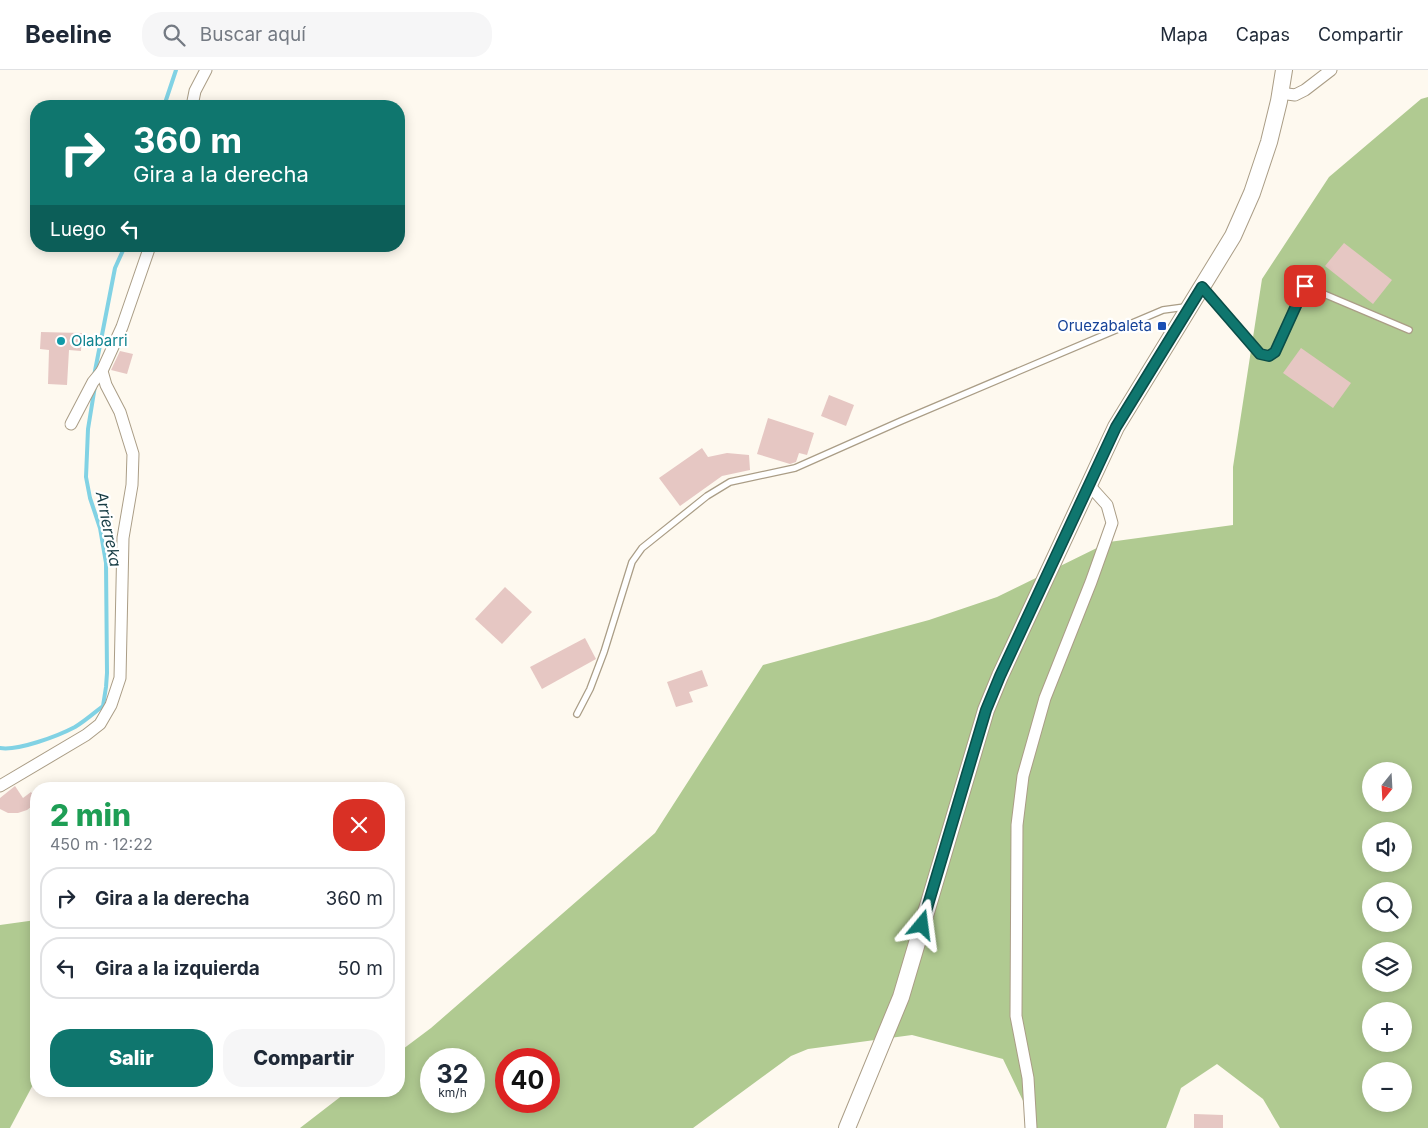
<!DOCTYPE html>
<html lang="es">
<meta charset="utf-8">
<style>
body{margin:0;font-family:Inter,sans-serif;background:#f6f6f7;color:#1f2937;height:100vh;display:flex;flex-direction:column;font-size:19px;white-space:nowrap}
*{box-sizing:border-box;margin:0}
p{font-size:16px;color:#747a83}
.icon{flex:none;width:28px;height:28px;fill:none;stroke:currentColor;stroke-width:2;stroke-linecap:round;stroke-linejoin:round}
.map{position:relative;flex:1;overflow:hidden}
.drawer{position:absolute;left:30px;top:712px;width:375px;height:315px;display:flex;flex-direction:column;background:#fff;border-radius:20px;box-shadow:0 2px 12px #0003}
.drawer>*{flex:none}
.banner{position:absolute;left:30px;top:30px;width:375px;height:152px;border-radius:20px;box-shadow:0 2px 12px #0003;background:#0f766e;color:#fff;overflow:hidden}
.needle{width:32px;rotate:198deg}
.fabs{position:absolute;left:1362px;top:692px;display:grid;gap:10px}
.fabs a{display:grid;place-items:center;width:50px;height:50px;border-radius:50%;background:#fff;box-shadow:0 2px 12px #0003;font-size:25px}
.speed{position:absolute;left:420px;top:978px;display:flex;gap:10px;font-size:25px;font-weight:700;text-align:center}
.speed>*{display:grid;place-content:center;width:65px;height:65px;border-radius:50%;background:#fff;box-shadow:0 2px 12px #0003;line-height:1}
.speed small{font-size:12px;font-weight:400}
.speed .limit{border:8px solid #d22;background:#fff;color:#111}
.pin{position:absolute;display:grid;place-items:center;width:42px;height:42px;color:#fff;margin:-21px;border-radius:10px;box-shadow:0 2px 8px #0006}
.me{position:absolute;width:55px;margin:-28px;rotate:16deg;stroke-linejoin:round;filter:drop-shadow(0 0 4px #0008)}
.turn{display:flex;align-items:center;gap:18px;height:105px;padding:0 20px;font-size:22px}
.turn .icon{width:65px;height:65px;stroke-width:2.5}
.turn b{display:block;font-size:35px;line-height:42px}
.then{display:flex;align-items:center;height:48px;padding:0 20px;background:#0003;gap:10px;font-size:19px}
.round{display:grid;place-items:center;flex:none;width:52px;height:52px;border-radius:20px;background:#f6f6f7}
.head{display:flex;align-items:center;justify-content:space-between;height:85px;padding:0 20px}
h1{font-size:30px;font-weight:800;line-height:38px;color:#1e9e55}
.cta{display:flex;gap:10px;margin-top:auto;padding:10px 20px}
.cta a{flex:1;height:58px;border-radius:20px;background:#0f766e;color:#fff;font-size:20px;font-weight:800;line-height:58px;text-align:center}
.cta a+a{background:#f6f6f7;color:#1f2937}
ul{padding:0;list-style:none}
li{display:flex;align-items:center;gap:15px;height:62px;margin:0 10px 8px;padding:0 10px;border:2px solid #e0e1e3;border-radius:20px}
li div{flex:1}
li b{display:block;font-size:19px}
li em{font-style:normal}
header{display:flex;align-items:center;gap:30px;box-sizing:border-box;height:70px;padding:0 25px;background:#fff;border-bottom:1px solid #e0e1e3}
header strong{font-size:24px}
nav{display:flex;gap:28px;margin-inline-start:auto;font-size:18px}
.search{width:350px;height:45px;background:#f6f6f7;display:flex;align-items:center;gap:12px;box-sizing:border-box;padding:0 18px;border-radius:20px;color:#747a83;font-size:19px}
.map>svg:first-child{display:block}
.forest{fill:#b0ca91;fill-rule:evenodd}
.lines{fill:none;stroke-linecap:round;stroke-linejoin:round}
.stream{stroke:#81d2e4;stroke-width:4}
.building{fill:#e6c7c3}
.lane-casing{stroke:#aa9d86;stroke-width:8}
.street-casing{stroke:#aa9d86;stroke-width:13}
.secondary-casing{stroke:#aa9d86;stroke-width:18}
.lane{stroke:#fff;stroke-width:5.5}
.street{stroke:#fff;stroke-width:11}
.secondary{stroke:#fff;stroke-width:16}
.route-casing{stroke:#0a4d48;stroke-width:12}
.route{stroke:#0f766e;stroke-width:9}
.transit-dot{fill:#1a4fb4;stroke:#fff;stroke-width:2}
.culture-dot{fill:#0f9aa8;stroke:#fff;stroke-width:2}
.labels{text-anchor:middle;stroke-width:4.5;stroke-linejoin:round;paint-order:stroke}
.transit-label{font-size:15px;fill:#164399;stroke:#fff;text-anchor:end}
.culture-label{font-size:15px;fill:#0d838f;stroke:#fff;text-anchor:start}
.water-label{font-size:16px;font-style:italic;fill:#173d45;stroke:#fff}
</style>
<header>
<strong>Beeline</strong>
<div class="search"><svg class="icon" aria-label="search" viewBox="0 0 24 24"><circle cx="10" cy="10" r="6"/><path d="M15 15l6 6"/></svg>Buscar aquí</div>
<nav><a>Mapa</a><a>Capas</a><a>Compartir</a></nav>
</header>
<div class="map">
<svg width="1428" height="1058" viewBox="0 0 1428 1058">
<rect width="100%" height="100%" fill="#fef9ef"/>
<!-- forest -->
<g class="forest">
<path d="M1428 27V1058H1280L1263 1029 1217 994 1181 1018 1166 1058H1036L1003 989 912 965 808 979 791 986 693 1058H300L348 1021H399V982L431 958 655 763 763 595 929 550 997 527 1109 472 1233 455V397L1262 209 1329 107 1421 29ZM1371 701H1404V734H1371ZM1371 761H1404V794H1371ZM1371 821H1404V854H1371ZM1371 881H1404V914H1371ZM1371 941H1404V974H1371ZM431 989H474V1031H431ZM506 989H549V1031H506ZM1371 1001H1404V1034H1371Z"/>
<polygon points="36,850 36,1009 10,1058 0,1058 0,855"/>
</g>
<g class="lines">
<!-- stream -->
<g class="stream">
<polyline points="164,36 176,0"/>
<polyline points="94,306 115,198 125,176"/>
<path d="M0 678C18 681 58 666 75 657 85 651 94 643 103 636L106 617 107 603 106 493 100 458 90 428 86 407 88 359 95 316"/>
</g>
</g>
<!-- building -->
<g class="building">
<polygon points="1344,173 1392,210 1373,234 1325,196"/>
<polygon points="41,262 82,263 81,281 69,280 67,315 48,314 49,280 40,279"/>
<polygon points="1301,278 1351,313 1333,338 1283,303"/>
<polygon points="120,281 133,284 127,304 111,300"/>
<polygon points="829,325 854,335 846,356 821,346"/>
<polygon points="768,348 814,363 807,385 799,383 796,392 790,394 757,384"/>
<polygon points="702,378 708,387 727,383 749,385 750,400 722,406 680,436 659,408"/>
<polygon points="505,517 532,542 502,574 475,549"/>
<polygon points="585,568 596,589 542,619 530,597"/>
<polygon points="702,600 708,616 689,622 693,632 676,637 667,612"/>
<polygon points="15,716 23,728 31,722 36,729 36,733 27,740 18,743 8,743 0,739 0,728"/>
<polygon points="1194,1044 1223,1045 1223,1058 1194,1058"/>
</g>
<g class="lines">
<defs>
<g id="lane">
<polyline points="1203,218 1260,285 1269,286 1275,282 1305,216 1409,260"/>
<polyline points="577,644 590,619 604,582 632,492 642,478 707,426 730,412 795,398 901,351 1163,240 1185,237"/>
</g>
<g id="street">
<polyline points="1280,23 1295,25 1305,20 1331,0"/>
<polyline points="192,36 195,21 206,0"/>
<polyline points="71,354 93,312 102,301"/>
<polyline points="0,716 86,665 100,654 111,635 120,608 123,468 132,415 133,384 120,342 106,315 102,301 122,257 150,176"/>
<polyline points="1031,1058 1028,1008 1016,946 1017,755 1023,706 1045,628 1091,512 1112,453 1107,435 1089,415"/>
</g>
<polyline id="secondary" points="847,1058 901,927 986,640 1000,606 1116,357 1233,166 1252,123 1269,72 1279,31 1284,0"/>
</defs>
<!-- lane casing -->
<use href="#lane" class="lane-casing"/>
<!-- street casing -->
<use href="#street" class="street-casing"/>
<!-- secondary casing -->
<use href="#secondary" class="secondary-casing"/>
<!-- lane -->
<use href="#lane" class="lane"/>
<!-- street -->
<use href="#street" class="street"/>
<!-- secondary -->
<use href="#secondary" class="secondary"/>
</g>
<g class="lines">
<defs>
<polyline id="route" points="922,855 986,640 1000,606 1116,357 1202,217 1260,284 1269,286 1275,282 1305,216"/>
</defs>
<!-- route casing -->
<use href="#route" class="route-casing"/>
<!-- route -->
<use href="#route" class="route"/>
</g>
<!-- markers -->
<rect class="transit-dot" x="1157" y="251" width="10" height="10" rx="2.5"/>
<circle class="culture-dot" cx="61" cy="271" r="5"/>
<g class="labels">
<!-- transit labels -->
<g class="transit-label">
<text x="1152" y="261">Oruezabaleta</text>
</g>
<!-- culture labels -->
<g class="culture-label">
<text x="71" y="276">Olabarri</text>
</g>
<!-- water labels -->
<g class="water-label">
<text transform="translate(109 459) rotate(79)" y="6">Arrierreka</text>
</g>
</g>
</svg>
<div class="fabs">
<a><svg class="needle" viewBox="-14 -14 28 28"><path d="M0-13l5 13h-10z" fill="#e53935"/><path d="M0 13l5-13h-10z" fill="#747a83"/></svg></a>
<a><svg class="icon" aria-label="sound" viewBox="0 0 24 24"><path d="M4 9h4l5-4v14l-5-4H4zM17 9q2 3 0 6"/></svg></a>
<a><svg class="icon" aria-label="search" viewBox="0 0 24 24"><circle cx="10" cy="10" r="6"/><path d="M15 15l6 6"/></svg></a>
<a><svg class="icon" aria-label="layers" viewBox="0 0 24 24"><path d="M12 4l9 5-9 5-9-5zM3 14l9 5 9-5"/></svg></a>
<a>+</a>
<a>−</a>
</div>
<div class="speed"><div>32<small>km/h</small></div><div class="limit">40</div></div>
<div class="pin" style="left:1305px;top:216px;background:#d93025"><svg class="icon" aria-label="arrive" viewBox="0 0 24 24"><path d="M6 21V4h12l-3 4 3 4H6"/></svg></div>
<svg class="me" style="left:922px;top:855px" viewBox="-20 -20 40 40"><path d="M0-17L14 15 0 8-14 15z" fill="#0f766e" stroke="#fff" stroke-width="4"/></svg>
<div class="banner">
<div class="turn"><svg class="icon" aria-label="right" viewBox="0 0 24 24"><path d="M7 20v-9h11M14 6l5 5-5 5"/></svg><div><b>360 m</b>Gira a la derecha</div></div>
<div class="then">Luego<svg class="icon" aria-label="left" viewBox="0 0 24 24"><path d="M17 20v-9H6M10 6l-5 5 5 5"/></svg></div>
</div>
<section class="drawer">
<div class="head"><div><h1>2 min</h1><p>450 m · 12:22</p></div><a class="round" style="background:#d93025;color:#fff"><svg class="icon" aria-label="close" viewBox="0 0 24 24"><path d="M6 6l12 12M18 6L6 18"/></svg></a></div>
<ul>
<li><svg class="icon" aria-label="right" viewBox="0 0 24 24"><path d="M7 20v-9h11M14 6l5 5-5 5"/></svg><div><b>Gira a la derecha</b></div><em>360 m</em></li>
<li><svg class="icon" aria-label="left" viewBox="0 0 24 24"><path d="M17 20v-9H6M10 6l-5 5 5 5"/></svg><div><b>Gira a la izquierda</b></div><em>50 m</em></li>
</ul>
<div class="cta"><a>Salir</a><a>Compartir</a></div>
</section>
</div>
